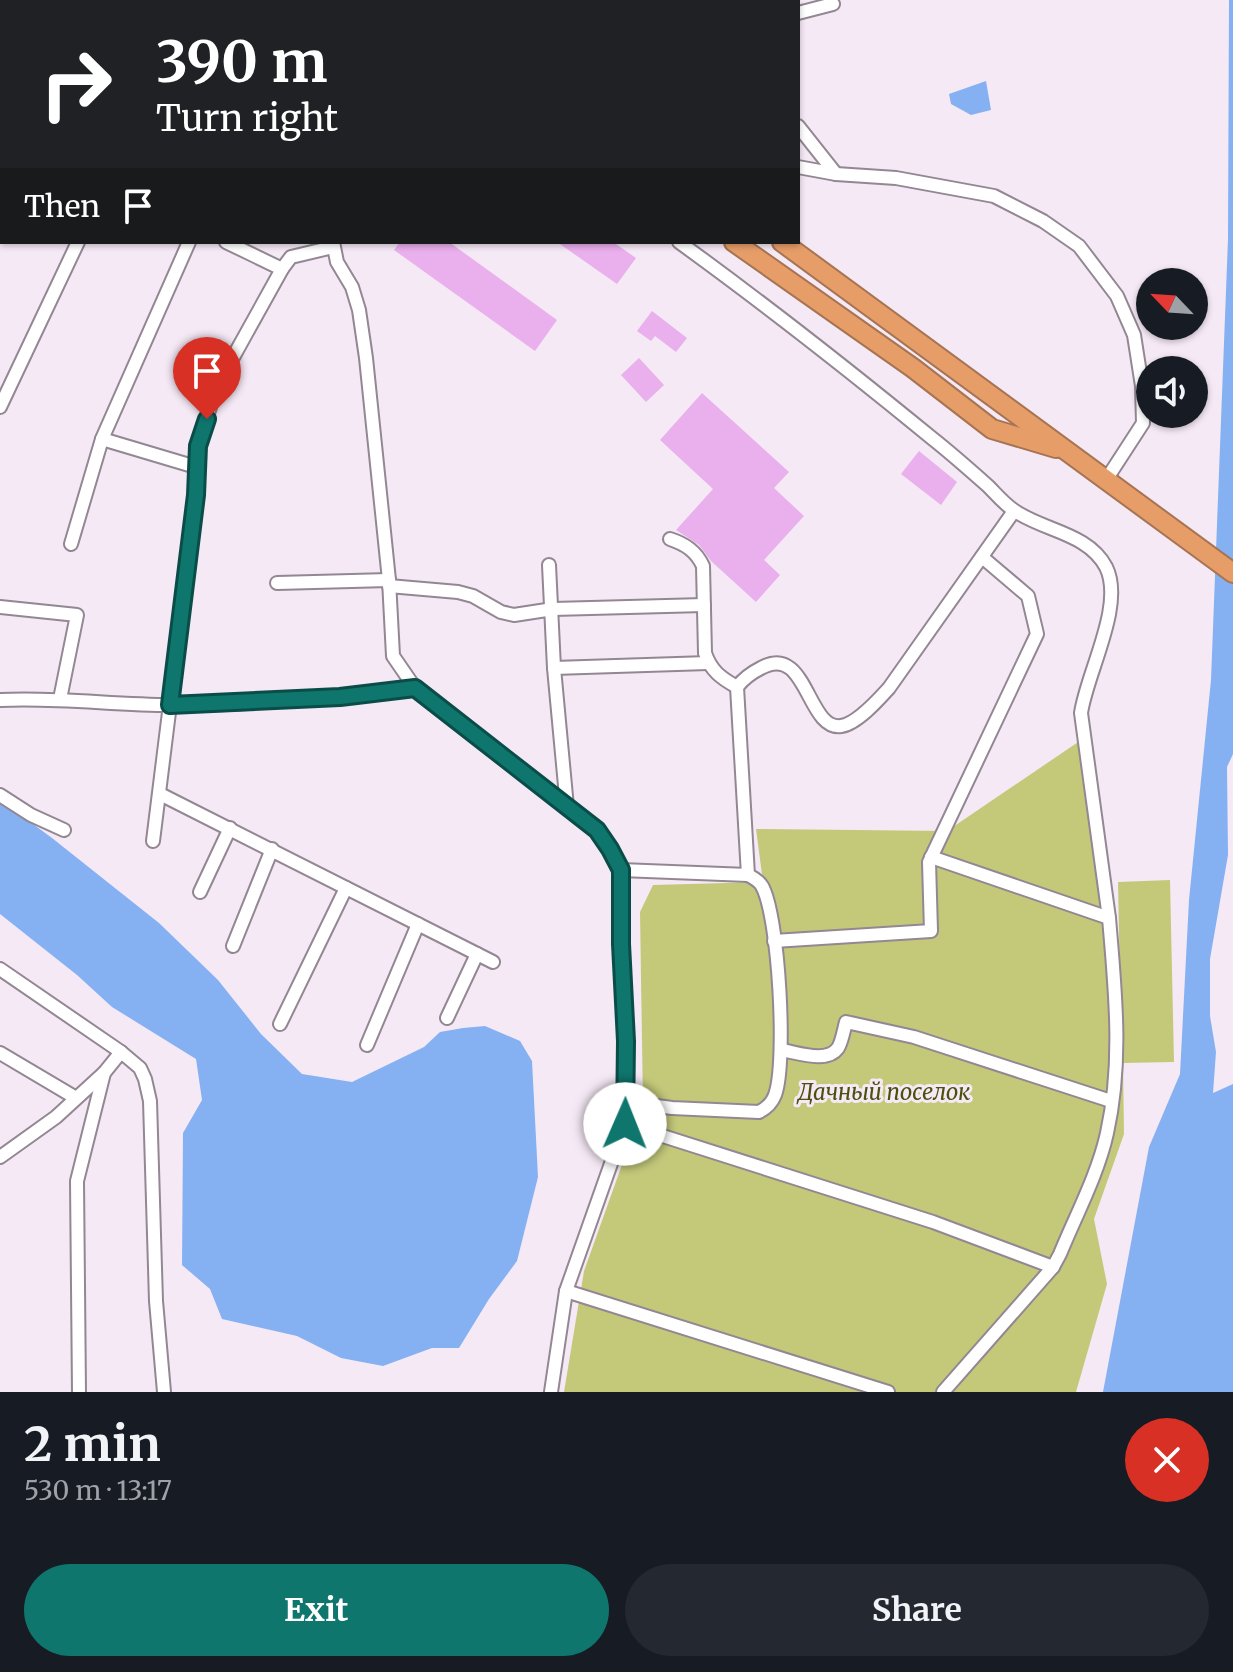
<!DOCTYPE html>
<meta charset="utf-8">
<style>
body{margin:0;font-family:Merriweather,serif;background:#242831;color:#f1f3f6;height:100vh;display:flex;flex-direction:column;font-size:30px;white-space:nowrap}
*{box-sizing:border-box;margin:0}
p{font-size:26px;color:#9ea1a6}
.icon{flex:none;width:44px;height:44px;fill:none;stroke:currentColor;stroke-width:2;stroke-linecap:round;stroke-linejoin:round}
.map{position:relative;height:1392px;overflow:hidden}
.panel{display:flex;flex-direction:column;background:#171b24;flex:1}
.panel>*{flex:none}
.hud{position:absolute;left:0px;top:0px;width:800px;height:244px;box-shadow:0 2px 6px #0004;background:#202124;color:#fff;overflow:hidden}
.needle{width:52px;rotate:295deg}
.fabs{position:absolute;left:1136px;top:268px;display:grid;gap:16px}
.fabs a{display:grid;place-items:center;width:72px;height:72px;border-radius:50%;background:#171b24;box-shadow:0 2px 6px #0004;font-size:40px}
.pin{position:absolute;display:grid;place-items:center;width:68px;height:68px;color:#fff;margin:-82px -34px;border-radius:50% 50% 50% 0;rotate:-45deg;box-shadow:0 0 8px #0007}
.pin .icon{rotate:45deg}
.me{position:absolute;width:88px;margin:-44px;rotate:1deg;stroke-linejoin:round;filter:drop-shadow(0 0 6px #0008)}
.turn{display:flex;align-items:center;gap:28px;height:168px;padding:0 24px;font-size:36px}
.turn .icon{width:104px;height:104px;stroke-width:2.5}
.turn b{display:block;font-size:56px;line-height:68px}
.then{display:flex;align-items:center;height:76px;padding:0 24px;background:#0003;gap:16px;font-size:30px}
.round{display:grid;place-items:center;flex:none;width:84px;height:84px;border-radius:42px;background:#242831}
.overview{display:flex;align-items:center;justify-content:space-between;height:136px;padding:0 24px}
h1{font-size:48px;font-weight:700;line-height:60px}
.cta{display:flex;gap:16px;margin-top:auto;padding:16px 24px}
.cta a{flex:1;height:92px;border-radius:48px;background:#0f766e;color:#fff;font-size:32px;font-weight:700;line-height:92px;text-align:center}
.cta a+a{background:#242831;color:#f1f3f6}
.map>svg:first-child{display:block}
.green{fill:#c4c97a}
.water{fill:#85b1f3}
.building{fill:#eaafed}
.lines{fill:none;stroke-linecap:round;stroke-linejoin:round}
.minor-casing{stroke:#928793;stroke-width:16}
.major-casing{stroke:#a67453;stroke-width:20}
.highway-casing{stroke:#a67453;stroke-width:22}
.minor{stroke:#fff;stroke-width:12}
.major{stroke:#f1c4a4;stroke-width:16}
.highway{stroke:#e79d68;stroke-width:18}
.route-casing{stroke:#0a4d48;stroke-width:20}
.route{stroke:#0f766e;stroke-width:14}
.labels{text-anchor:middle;stroke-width:6;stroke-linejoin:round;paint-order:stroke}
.park-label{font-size:22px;font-style:italic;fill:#4d4f10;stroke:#f5e9f5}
</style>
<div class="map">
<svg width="1233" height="1392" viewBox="0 0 1233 1392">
<rect width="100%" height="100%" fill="#f5e9f5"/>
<!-- green -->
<polygon class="green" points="1090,734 1120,984 1118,882 1170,880 1174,1062 1123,1063 1124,1134 1094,1219 1107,1284 1076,1392 564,1392 584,1271 643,1106 640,912 653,885 763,882 756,829 947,831"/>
<!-- water -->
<g class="water">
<polygon points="1229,0 1233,0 1233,754 1227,767 1228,855 1210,959 1210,1016 1216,1052 1213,1093 1233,1084 1233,1392 1103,1392 1149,1147 1180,1074 1189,900 1211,680 1228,239"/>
<polygon points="986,81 991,110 971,115 951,104 949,94"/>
<polygon points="0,800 52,838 159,923 218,980 261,1034 302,1074 352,1082 424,1047 440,1032 463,1028 485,1026 520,1041 532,1061 538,1177 517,1261 489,1299 459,1348 432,1348 383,1366 341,1358 297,1336 222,1319 210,1289 182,1265 183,1133 202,1100 196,1059 112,1007 77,975 0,914"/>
</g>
<!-- building -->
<g class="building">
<polygon points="400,242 449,242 557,320 535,351 394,250"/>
<polygon points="557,242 613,242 636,258 617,284"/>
<polygon points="652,311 687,338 676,352 655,336 651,341 637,331"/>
<polygon points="639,358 664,385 646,402 621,375"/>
<polygon points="702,393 789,472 774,488 804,516 764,560 780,575 756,602 711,561 699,545 676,530 713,489 660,440"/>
<polygon points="919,451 957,482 941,505 901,474"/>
</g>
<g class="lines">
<defs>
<g id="minor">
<polyline points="411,2 412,0"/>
<polyline points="798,13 833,4"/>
<polyline points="798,126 836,174"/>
<polyline points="0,133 2,135"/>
<polyline points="798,167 836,174 896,178 994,196 1043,221 1079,246 1117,296 1134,335 1142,386 1143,423 1106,480"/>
<polyline points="226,242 282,269"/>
<polyline points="333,242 337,262 352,287 359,310 366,358 389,580 393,656 415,688 597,830 621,870 621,944 626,1041 625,1124 566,1291 551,1392"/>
<path d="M679 242C766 305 850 371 933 439 952 454 970 470 988 486 996 494 1005 505 1015 511 1044 531 1088 533 1106 567 1125 605 1087 672 1081 713L1109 918"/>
<polyline points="0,407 78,242"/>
<polyline points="102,439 196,467"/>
<path d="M670 539C685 544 696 551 703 566L705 653C711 671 721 678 737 687"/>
<polyline points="71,544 102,439 189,242"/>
<polyline points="549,565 554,668 567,807"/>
<polyline points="277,583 389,580"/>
<polyline points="389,586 458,592 473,596 501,612 514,615 553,609 704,605"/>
<polyline points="0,607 77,615 60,699"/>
<polyline points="554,668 708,663"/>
<path d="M0 700C58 697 114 705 171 705 253 705 335 697 415 688"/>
<polyline points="160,794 493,962"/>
<polyline points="0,795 31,815 64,830"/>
<polyline points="153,841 196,495 198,446 216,388 282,269 291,257 333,247"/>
<path d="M931 857 1109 918C1115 989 1123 1062 1107 1133 1098 1174 1076 1215 1060 1254L1053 1267 943 1392"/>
<path d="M621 870 748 875 737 687C744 678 751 673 761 668 807 642 807 731 841 726 857 724 879 699 889 688L1014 511"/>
<polyline points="200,892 230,828"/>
<polyline points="774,941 931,931 929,862 1037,634 1028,596 982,557"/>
<polyline points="233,946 272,849"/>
<polyline points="0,969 121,1052 140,1068 145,1079 150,1101 156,1301 164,1392"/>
<polyline points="447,1018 477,954"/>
<polyline points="280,1024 346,888"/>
<polyline points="367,1045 418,924"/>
<path d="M781 1050C796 1052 827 1064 838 1048 842 1042 844 1029 846 1022L914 1037 1111 1101"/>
<polyline points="0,1053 76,1098"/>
<path d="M626 1102 672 1108 759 1112C767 1108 772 1103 775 1095 787 1063 779 916 762 886 759 881 754 878 748 875"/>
<polyline points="625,1124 933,1222 1053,1267"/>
<polyline points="0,1157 56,1117 104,1073"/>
<polyline points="566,1291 888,1392"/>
<polyline points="79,1392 77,1181 104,1073 121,1052"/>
</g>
<g id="major">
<polyline points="88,2 89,0"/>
<polyline points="0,184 2,180"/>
</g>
<g id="highway">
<polyline points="474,0 476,2"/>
<polyline points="516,0 518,2"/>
<polyline points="734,242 913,368 992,429 1056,448"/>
<polyline points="782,242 1233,573"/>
</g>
</defs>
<!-- minor casing -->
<use href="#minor" class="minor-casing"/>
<!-- major casing -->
<use href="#major" class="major-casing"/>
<!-- highway casing -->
<use href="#highway" class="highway-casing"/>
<!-- minor -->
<use href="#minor" class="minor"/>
<!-- major -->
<use href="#major" class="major"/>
<!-- highway -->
<use href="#highway" class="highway"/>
</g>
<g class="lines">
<defs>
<polyline id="route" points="207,419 198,446 196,495 170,705 340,697 415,688 597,830 610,849 621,870 621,944 626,1041 625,1124"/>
</defs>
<!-- route casing -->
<use href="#route" class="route-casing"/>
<!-- route -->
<use href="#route" class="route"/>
</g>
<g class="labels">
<!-- park labels -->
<g class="park-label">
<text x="884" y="1100">Дачный поселок</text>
</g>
</g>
</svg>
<div class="fabs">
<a><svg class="needle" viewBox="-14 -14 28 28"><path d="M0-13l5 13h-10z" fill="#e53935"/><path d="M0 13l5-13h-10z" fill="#9ea1a6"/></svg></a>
<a><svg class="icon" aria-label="sound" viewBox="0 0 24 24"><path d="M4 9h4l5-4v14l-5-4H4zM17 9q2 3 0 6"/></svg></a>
</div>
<div class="pin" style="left:207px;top:419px;background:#d93025"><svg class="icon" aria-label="arrive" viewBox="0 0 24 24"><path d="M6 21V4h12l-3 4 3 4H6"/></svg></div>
<svg class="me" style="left:625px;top:1124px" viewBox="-20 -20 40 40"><circle r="19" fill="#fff"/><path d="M0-13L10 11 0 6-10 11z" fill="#0f766e"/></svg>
<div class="hud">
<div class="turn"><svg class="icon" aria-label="right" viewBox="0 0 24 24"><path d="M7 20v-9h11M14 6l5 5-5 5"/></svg><div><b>390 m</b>Turn right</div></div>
<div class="then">Then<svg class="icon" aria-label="arrive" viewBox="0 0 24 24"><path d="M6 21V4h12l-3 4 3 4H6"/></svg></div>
</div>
</div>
<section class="panel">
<div class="overview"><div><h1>2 min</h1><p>530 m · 13:17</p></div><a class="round" style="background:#d93025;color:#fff"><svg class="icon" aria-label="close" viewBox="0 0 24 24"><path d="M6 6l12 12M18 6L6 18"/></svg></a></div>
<div class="cta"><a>Exit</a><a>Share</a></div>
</section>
